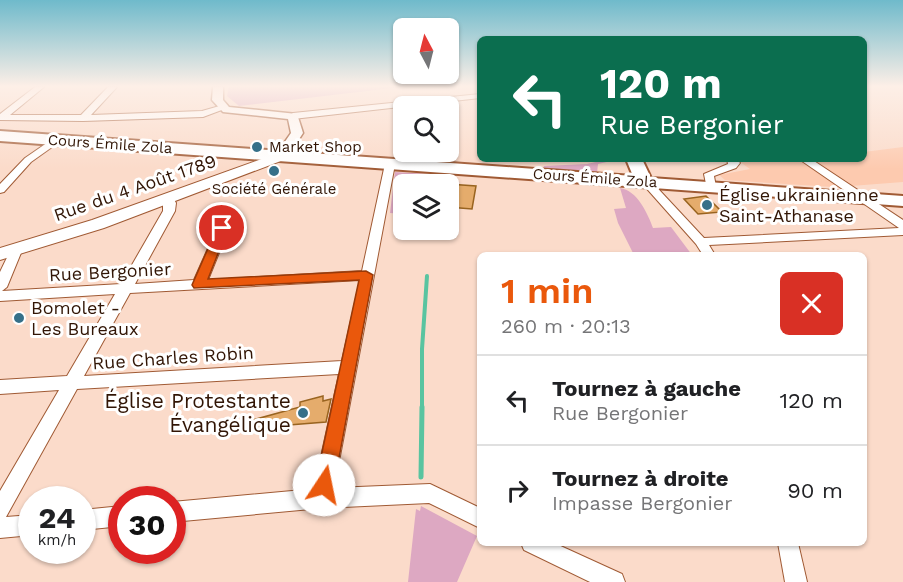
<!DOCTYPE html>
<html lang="fr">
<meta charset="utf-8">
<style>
body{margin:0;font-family:"Work Sans",sans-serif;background:#f6f6f6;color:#202124;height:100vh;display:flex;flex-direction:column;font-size:22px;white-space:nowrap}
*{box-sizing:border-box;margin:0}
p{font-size:20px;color:#757577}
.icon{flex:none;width:33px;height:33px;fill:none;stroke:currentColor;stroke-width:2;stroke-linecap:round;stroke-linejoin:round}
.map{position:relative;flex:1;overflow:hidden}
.drawer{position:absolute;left:477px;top:252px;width:390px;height:294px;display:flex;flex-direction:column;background:#fff;border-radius:9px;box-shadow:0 2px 4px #0004}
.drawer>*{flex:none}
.banner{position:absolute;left:477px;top:36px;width:390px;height:126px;border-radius:9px;box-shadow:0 2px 4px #0004;background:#0b6e4f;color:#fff;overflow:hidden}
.needle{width:39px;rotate:353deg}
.controls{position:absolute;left:393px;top:18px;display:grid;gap:12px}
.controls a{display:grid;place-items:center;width:66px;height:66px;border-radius:9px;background:#fff;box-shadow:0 2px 4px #0004;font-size:30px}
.speed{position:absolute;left:18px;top:486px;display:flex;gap:12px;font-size:30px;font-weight:700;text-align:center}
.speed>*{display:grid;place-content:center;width:78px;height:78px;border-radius:50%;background:#fff;box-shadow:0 2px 4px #0004;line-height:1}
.speed small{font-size:15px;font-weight:400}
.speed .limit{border:9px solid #d22;background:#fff;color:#111}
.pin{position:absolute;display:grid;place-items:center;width:51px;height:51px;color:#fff;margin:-26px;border:3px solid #fff;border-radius:50%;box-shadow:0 2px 6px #0007}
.me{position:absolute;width:66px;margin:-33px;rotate:11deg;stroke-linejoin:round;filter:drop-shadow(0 0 4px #0008)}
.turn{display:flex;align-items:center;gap:21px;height:126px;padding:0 24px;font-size:27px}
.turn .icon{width:78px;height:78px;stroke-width:2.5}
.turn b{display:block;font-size:42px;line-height:51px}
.round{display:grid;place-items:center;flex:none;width:63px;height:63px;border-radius:9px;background:#f6f6f6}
.head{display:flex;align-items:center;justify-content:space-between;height:102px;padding:0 24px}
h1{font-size:36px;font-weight:600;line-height:45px;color:#ea580c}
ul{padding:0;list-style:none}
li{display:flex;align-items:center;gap:18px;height:90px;padding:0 24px;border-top:2px solid #e0e0e0}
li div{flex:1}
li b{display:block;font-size:22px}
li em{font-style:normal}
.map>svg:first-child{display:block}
.built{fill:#fdcaaf}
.green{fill:#dda8c2}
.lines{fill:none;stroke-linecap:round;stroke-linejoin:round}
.stream-far1{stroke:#59c4a0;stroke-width:4}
.stream{stroke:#59c4a0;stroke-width:5}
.building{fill:#e5ac6c;stroke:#996420;stroke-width:1.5}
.minor-casing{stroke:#a05a34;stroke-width:2}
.tertiary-casing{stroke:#a05a34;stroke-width:3}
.secondary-casing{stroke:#a05a34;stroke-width:2}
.primary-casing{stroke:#a05a34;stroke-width:4}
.minor{fill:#fff;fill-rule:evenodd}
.tertiary{fill:#fff;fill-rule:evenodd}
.secondary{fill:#fff;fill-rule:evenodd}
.primary{fill:#fff;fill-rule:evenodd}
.route{fill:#ea580c;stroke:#983908;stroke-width:1.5}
.poi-dot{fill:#367089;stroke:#fff;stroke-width:2}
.labels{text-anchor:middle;stroke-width:6;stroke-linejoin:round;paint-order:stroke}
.far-street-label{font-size:15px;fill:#311505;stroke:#fff}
.far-poi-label{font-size:15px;fill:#311505;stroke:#fff;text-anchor:start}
.street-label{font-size:18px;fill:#311505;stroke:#fff}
.poi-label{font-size:18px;fill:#311505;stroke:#fff;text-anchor:start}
.near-poi-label{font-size:21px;fill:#311505;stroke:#fff;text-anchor:end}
</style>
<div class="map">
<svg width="903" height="582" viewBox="0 0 903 582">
<rect width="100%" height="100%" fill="#fbdbca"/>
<!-- built -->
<g class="built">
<polygon points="903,147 903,182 851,186 810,159 864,159 864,152"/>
<polygon points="736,159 798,159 835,184 833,187 725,180 719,175 750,169"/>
</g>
<!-- green -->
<g class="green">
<polygon points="229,87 401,87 239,106 227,96"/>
<polygon points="609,159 611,161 598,164 597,173 543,169 544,166 587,164"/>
<polygon points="395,172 429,174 426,184 404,184 403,214 390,213"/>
<path d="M620 188C637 190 648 214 653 228L671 227 692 255H634L618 223 614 209 626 208Z"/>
<polygon points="421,506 477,536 457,582 408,582 416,509 420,511"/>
</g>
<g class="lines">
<!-- stream-far1 -->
<polyline class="stream-far1" points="422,408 422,349 427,276"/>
<!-- stream -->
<polyline class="stream" points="421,477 422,407"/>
</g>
<!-- building -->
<g class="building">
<polygon points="448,184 476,186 472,209 448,207"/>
<polygon points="706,196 722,212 698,214 684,199"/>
<polygon points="323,396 323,401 331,399 326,422 239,429 238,424 300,407 300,402"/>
</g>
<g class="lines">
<defs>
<g id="minor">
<polygon points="35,87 44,87 10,115 81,115 108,87 117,87 91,115 202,111 223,105 227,108 203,117 83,121 0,120 0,114"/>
<polygon points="480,94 480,98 293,119 289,116 293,113"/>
<polygon points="54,138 62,140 31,162 4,192 0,193 0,184 25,158"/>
<polygon points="727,159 737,159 740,163 736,168 714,176 716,187 711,190 707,189 704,174 728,164"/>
<polygon points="799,159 811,159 903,220 903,235 709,245 715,255 703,255 696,244 640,181 645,178 649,179 704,238 899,228"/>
<path d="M390 161 395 164 334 488 430 484 480 508V528L429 503 322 508 172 522V502L314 489 339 374 77 389 6 517 32 515V535L0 538V491L59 390 0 394V380L67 376 115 294 0 301V272L13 245H21L23 248 7 287 2 291 121 284 163 211V198L168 195 172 196 176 203 175 211 135 284 194 280 217 228 223 224 229 228 208 280 362 271 385 164ZM360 280 342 361 84 376 130 293Z"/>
<polygon points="122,506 122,526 82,530 82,510"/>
<polygon points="521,543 554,543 622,574 625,582 590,582 524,550"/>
<polygon points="778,543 798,543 807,582 785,582"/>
</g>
<polygon id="tertiary" points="213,87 223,87 223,100 229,107 297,114 303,133 286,159 276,159 275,156 291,133 288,119 223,112 212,100"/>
<polygon id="secondary" points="281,152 288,156 286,159 104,228 0,260 0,248 92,220"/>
<polygon id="primary" points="0,131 633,176 626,159 642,159 651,178 903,196 903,206 0,141"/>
</defs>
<!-- minor casing -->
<use href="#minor" class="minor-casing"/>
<!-- tertiary casing -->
<use href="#tertiary" class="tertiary-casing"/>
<!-- secondary casing -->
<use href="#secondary" class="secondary-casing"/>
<!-- primary casing -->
<use href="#primary" class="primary-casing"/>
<!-- minor -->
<use href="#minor" class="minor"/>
<!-- tertiary -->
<use href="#tertiary" class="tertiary"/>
<!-- secondary -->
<use href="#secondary" class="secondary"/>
<!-- primary -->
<use href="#primary" class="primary"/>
</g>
<!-- sky -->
<linearGradient id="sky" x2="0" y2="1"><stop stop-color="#6fbacb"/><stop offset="0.51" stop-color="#fdefe7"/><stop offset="1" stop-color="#fdefe7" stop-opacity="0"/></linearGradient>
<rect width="903" height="169" fill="url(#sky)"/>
<!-- route -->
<polygon class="route" points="222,224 228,228 208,279 366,271 373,275 334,485 331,492 324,495 318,492 315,485 359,280 194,288 192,285 217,228"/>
<!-- markers -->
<g class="poi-dot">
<circle cx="257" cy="147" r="6"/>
<circle cx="274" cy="171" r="6"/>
<circle cx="707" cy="205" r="6"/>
<circle cx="19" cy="318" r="6"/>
<circle cx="303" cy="413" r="6"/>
</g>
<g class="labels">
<!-- far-street labels -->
<g class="far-street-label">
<text transform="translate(110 144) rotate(4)" y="5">Cours Émile Zola</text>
<text transform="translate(595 178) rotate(4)" y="5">Cours Émile Zola</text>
</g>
<!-- far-poi labels -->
<g class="far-poi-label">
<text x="269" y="152">Market Shop</text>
<text x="274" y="194" text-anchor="middle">Société Générale</text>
</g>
<!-- street labels -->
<g class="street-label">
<text transform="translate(135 188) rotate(-19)" y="6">Rue du 4 Août 1789</text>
<text transform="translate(110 272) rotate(-3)" y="6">Rue Bergonier</text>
<text transform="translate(173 358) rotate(-4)" y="6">Rue Charles Robin</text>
</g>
<!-- poi labels -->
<g class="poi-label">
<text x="719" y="201">Église ukrainienne<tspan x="719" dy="21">Saint-Athanase</tspan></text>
<text x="31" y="314">Bomolet -<tspan x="31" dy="21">Les Bureaux</tspan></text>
</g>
<!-- near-poi labels -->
<g class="near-poi-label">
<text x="291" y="408">Église Protestante<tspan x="291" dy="24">Évangélique</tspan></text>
</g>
</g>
</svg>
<div class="controls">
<a><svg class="needle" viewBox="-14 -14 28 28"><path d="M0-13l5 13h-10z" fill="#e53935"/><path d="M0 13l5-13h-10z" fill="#757577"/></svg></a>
<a><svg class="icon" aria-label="search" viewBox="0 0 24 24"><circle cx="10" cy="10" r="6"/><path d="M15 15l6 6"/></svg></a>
<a><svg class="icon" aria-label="layers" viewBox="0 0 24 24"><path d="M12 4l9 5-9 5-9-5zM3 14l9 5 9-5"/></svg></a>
</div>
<div class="speed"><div>24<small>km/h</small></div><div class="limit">30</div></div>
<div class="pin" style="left:222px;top:228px;background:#d93025"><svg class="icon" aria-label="arrive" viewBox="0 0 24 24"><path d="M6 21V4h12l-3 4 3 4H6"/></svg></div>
<svg class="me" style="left:324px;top:485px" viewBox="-20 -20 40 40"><circle r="19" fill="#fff"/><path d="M0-13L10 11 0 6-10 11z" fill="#ea580c"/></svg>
<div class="banner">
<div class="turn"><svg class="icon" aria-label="left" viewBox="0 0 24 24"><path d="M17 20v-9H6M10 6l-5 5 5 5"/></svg><div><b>120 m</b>Rue Bergonier</div></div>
</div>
<section class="drawer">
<div class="head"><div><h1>1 min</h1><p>260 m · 20:13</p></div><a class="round" style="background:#d93025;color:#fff"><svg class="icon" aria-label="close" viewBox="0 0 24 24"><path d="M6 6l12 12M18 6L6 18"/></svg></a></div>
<ul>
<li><svg class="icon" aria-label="left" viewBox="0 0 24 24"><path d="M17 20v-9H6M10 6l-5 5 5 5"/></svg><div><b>Tournez à gauche</b><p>Rue Bergonier</p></div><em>120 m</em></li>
<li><svg class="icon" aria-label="right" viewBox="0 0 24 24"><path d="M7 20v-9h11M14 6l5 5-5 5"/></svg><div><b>Tournez à droite</b><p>Impasse Bergonier</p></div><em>90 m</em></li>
</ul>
</section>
</div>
